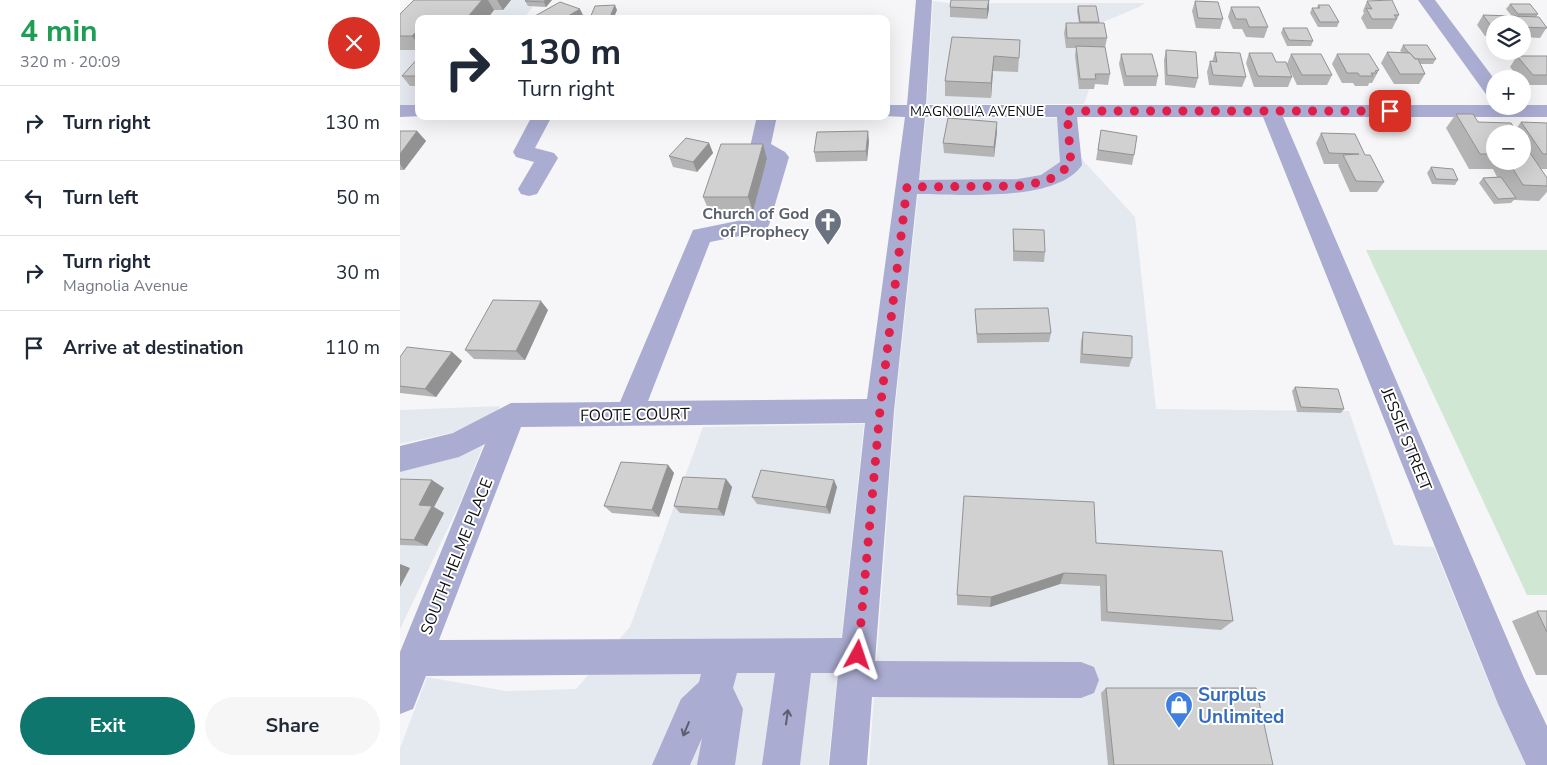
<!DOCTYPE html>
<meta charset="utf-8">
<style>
body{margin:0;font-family:"Nunito Sans",sans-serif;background:#f6f6f7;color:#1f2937;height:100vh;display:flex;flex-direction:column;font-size:19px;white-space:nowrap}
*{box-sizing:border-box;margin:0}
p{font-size:16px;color:#747a83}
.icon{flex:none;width:28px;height:28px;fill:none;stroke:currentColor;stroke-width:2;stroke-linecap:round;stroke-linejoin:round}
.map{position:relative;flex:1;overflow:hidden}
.panel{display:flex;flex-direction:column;background:#fff;width:400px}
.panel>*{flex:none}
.hud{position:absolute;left:15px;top:15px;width:475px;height:105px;border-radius:10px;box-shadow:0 5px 20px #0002;background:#fff;color:#1f2937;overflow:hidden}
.controls{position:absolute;left:1086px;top:15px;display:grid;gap:10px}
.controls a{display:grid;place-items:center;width:45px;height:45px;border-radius:50%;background:#fff;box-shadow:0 5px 20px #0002;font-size:25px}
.pin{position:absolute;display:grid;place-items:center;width:42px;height:42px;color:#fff;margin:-21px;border-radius:10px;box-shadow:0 2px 8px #0006}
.me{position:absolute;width:55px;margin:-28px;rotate:5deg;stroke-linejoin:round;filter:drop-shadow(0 0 4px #0008)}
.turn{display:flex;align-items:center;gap:18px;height:105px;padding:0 20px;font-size:22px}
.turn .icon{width:65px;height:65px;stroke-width:2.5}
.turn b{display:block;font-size:35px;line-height:42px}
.round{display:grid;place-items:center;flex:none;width:52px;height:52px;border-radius:26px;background:#f6f6f7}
.headline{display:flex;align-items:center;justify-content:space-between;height:85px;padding:0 20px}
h1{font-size:30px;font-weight:700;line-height:38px;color:#1e9e55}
.primary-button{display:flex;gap:10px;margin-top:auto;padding:10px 20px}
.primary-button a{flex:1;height:58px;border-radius:30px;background:#0f766e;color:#fff;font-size:20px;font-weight:700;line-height:58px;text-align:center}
.primary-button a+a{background:#f6f6f7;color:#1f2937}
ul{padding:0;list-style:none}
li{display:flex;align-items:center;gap:15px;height:75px;padding:0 20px;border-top:1px solid #e0e1e3}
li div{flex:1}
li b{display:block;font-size:19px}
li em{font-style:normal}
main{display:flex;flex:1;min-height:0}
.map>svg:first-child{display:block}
.built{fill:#e4e8ef}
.green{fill:#d0e7d4}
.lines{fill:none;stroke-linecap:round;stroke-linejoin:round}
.minor{fill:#aaacd1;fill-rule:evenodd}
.wall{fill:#b5b4b5;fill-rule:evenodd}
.shaded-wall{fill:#939293}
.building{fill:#d2d1d2;stroke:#939293}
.oneway{stroke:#5c5e70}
.route{stroke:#e11d48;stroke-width:9;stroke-dasharray:0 16.2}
.labels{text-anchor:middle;stroke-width:4;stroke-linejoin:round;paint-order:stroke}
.far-street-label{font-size:14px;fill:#0e0f0f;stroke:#fff}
.worship-label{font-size:16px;font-weight:bold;fill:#5b616d;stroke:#fff;text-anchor:end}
.street-label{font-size:16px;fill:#0e0f0f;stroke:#fff}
.near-shop-label{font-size:19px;font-weight:bold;fill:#366cbe;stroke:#fff;text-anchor:start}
</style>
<main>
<section class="panel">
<div class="headline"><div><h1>4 min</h1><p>320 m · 20:09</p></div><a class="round" style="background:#d93025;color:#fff"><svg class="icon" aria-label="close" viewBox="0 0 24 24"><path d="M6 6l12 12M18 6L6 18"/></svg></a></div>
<ul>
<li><svg class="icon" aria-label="right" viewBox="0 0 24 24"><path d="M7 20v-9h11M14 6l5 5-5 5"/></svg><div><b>Turn right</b></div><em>130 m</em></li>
<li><svg class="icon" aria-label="left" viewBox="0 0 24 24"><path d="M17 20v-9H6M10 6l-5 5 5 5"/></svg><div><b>Turn left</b></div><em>50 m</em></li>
<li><svg class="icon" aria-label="right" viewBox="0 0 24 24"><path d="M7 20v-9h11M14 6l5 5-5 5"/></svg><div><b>Turn right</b><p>Magnolia Avenue</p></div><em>30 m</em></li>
<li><svg class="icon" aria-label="arrive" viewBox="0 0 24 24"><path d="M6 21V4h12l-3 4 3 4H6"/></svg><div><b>Arrive at destination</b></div><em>110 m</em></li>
</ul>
<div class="primary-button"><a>Exit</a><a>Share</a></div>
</section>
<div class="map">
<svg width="1147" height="765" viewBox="0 0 1147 765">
<rect width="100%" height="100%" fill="#f6f6f8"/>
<!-- built -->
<g class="built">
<polygon points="33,0 138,0 123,19 19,19 19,105 0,105 0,35"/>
<polygon points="533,1 549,3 745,3 739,7 689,28 702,52 684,104 527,104"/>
<polygon points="526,118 678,118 667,143 735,217 756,409 949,411 994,545 1034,547 1093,693 1126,765 469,765 495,409"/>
<polygon points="100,406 98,410 59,431 0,444 0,410"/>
<polygon points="464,424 428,765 0,765 0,748 27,677 106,691 176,689 230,627 303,427"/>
<polygon points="84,443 60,503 0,629 0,472 55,458"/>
</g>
<!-- green -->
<polygon class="green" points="966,250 1147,250 1147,595 1127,595"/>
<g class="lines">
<!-- minor -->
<g class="minor">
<path d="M516 0H532L526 105H1147V117H883L1124 678 1147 726V765H1126L1098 704 863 117H677L682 165C657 203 559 194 517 194L494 411 475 661 681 662 694 667 699 680 694 693 681 698 472 697 467 765H429L438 673H411L400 765H362L375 673H337L333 688 343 709 335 765H297L302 738 290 765H252L281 699 299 682 301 674 26 676 13 709 0 714V652L85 444 59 457 0 472V446L53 433 111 403 220 402 293 230 347 219 367 160 353 152 350 147 357 116H377L371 144 385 152 389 157 369 225 365 231 310 242 248 401 467 399 505 117 483 116H486V105H507ZM525 117H657L660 162 641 175 618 179 519 180ZM465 423 442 638 39 640 121 427Z"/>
<polygon points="1018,0 1035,0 1095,80 1095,99 1088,97"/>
<polygon points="0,105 19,105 19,116 22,116 0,117"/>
<polygon points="132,116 152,116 135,148 154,153 158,158 137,194 129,196 121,194 118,189 134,162 116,157 113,152"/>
</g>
</g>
<!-- wall -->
<g class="wall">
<polygon points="14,0 111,0 103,10 94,10 87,19 19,19 19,50 0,50 0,14"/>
<polygon points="126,0 152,0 146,7 128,6 125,1"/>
<polygon points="589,0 589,9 587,19 550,17 550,7"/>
<polygon points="795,1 823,19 820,29 796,28 792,11"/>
<polygon points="967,1 999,15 992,29 967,29 961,18 964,13 963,11"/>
<polygon points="1110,4 1138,14 1136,17 1147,27 1140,38 1122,37 1122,24 1095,24 1095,36 1085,36 1077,25 1083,15 1112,16 1106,9"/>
<polygon points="918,5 939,22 937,27 918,27 910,13 912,8 917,8"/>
<polygon points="678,6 699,22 698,23 707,38 705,48 710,74 708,85 695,84 694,89 679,89 675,56 676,48 666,48 664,33 666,23 679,23 677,11"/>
<polygon points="831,7 868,27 864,38 846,37 842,29 833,29 828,17"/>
<polygon points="217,10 213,19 190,19 190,18"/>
<polygon points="883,28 913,41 911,46 887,46 881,33"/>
<polygon points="620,40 618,72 593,71 591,98 545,96 545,81"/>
<polygon points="1003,45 1036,59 1033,64 1020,64 1025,74 1019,84 994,84 981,63 987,52 1002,52 1000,51"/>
<polygon points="766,50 798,78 795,88 765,85 764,60"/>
<polygon points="815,52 846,77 842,87 809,85 807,72 810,61 812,62"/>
<polygon points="849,53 876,62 892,77 888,87 854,87 846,63"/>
<polygon points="721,54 758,76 756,86 724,86 719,64"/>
<polygon points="891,54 932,75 927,85 897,85 887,64"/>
<polygon points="937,54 979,70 972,83 969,83 968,86 955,86 953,83 942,83 932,64"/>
<polygon points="1117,56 1147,56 1147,85 1126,85 1122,81 1122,79 1120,79 1110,67"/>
<polygon points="19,57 19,86 10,86 2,76"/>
<path d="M1056 114 1078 122 1115 130 1121 122 1147 123V169H1141L1147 178V192L1139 201 1114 200 1111 203 1094 204 1079 183 1083 178 1097 177 1093 169H1069L1046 128ZM1095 134H1122V161H1095Z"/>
<polygon points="597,122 597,132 594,157 544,153 543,143"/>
<polygon points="701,130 734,155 732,165 696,160"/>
<polygon points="0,131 17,131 26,141 4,170 0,170"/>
<polygon points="921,133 965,155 984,182 977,192 950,192 938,165 939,164 924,164 916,143"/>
<polygon points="469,141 467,161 416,162 414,152"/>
<polygon points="309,143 313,153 297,172 273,167 269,156"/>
<polygon points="363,144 367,159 353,211 309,211 303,197"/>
<polygon points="1031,167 1058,180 1055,185 1032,184 1027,173"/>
<polygon points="613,229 645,252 644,262 613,261"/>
<polygon points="575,309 651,333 649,342 577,343"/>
<polygon points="148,310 125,360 74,359 65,350"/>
<polygon points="683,332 732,358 729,367 680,363 681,341"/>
<polygon points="52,352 62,361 36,397 0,393 0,357"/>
<polygon points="895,387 944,409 941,413 897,412 892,391"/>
<polygon points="268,465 274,473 259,517 212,513 204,506"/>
<polygon points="0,479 44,488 34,507 44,513 27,546 0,545"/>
<polygon points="326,479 332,487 324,516 280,513 274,506"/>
<polygon points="437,487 430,514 357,504 352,497"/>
<polygon points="696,543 833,621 821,630 701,621 700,586 660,584 590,607 557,605 557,595"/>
<polygon points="1137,611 1147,611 1147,675 1136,675 1112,621"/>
<polygon points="706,688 873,765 708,765 701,693"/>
</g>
<!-- shaded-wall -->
<g class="shaded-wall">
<polygon points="82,0 88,0 94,10 87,19 66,19"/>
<polygon points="97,0 111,0 103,10"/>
<polygon points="145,0 152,0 146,7 144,2"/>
<polygon points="589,0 589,9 587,19 587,9"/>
<polygon points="215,5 217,10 213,19 211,19 210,17"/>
<polygon points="180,9 185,19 163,19"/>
<polygon points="19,29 19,45 12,36"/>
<polygon points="594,56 593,71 591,98 591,83"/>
<polygon points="597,122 597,132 594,157 594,147"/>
<polygon points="17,131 26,141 4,170 0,164 0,154"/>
<polygon points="468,131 469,141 467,161 466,151"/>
<polygon points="309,143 313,153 297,172 293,162"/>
<polygon points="363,144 367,159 353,211 348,197"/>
<polygon points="141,301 148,310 125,360 116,351"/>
<polygon points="52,352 62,361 36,397 25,389"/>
<polygon points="268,465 274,473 259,517 252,510"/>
<polygon points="326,479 332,487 324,516 318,509"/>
<polygon points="32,480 44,488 34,507 44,513 27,546 14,540 19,505"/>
<polygon points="434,480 437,487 430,514 426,507"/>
<polygon points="0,564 10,568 0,587"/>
<polygon points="664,573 660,584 590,607 591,597"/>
</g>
<!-- building -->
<g class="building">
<polygon points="14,0 82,0 66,19 19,19 19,29 12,36 0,36 0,14"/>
<polygon points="126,0 145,0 144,2 125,1"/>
<polygon points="551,0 589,0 587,9 550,7"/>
<polygon points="992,0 999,15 994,15 997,19 972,19 966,8 972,9 967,1"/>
<polygon points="795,1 818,2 823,19 798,18"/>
<polygon points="160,2 180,9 163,19 144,19 135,16"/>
<polygon points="1110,4 1130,4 1138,14 1118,14"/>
<polygon points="215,5 210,17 190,18 195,6"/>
<polygon points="918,5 929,5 939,22 920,22 912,8 920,8"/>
<polygon points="678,6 696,6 699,22 680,22"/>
<polygon points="831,7 859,7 868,27 849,27 846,19 836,19"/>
<polygon points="1083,15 1139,17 1147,28 1122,27 1122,24 1095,24 1095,26 1091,26"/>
<polygon points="666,23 704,23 707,38 667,38"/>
<polygon points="883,28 907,28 913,41 889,40"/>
<polygon points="552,37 620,40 619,58 594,56 591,83 545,81"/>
<polygon points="1003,45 1027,45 1036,59 1015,59 1010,53 1008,52"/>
<polygon points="676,46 705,47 710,74 695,74 696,79 680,79"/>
<polygon points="766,50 796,52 798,78 767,75"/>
<polygon points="815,52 840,53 846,77 813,75 810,61 817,62"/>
<polygon points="987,52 1010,53 1015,59 1018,59 1025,74 1000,74"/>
<polygon points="849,53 872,53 876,62 886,62 892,77 858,76"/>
<polygon points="721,54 752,54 758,76 726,76"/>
<polygon points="891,54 921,54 932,75 902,75"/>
<polygon points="937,54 969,54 979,70 975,71 977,73 971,73 973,76 960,76 958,73 947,73"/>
<polygon points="1117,56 1147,56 1147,75 1133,75"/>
<polygon points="19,57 19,76 2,76"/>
<polygon points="1056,114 1073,114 1078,122 1111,123 1118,134 1095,134 1095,154 1080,154"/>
<polygon points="548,118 597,122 594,147 543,143"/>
<polygon points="1121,122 1147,123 1147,154 1143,154"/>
<polygon points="701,130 737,136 734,155 698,150"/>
<polygon points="0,131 17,131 0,154"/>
<polygon points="468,131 466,151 414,152 417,132"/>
<polygon points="921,133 955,134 965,155 970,155 984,182 956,181 943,155 959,154 929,153"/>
<polygon points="286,138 309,143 293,162 269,156"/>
<polygon points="1122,141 1147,178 1147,186 1123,185 1108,161 1122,161"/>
<polygon points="321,144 363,144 348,197 303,197"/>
<polygon points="1031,167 1053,169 1058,180 1036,179"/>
<polygon points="1101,177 1116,198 1098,199 1083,178"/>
<polygon points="613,229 644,230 645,252 614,251"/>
<polygon points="93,300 141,301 116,351 65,350"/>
<polygon points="648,308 651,333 577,334 575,309"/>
<polygon points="683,332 732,336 732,358 682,354"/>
<polygon points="7,347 52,352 25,389 0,386 0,357"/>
<polygon points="895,387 938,389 944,409 901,407"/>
<polygon points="221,462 268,465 252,510 204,506"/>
<polygon points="361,470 434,480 426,507 352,497"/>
<polygon points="283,477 326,479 318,509 274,506"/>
<polygon points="0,479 32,480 19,505 32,506 14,540 0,539"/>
<polygon points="564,496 694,502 696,543 822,551 833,621 707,612 706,575 664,573 591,597 557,595"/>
<polygon points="1137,611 1147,611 1147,632"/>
<polygon points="706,688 856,688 873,765 714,765"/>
</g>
<!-- one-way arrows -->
<defs><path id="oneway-shaft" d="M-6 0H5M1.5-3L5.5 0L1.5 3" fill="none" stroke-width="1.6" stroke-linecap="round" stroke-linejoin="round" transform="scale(1.25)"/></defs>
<g class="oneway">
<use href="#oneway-shaft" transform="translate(387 717) rotate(-82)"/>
<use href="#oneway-shaft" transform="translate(286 729) rotate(113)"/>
</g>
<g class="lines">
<!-- route -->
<polyline class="route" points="458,655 480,410 507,187 618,186 647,181 671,165 667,111 990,111"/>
</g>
<!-- icons -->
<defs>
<symbol id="church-pin" viewBox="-11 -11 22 30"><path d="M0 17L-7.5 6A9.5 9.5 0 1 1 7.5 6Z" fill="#6b7280" stroke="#fff"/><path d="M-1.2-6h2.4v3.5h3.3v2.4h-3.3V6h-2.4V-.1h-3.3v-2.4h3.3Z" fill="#fff"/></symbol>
<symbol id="shop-pin" viewBox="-11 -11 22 30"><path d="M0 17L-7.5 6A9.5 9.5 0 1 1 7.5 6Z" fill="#3f7fe0" stroke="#fff"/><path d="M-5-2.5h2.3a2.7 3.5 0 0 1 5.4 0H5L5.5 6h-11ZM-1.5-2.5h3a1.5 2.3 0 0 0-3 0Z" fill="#fff"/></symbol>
</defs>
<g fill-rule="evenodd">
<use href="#church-pin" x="412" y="206" width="32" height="43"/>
<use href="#shop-pin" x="763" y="689" width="32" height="43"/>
</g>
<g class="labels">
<!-- far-street labels -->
<g class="far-street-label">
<text x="577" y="116">MAGNOLIA AVENUE</text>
</g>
<!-- worship labels -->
<g class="worship-label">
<text x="409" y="219">Church of God<tspan x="409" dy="18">of Prophecy</tspan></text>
</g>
<!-- street labels -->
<g class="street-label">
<text transform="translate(235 414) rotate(-1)" y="6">FOOTE COURT</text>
<text transform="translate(1007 439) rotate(68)" y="6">JESSIE STREET</text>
<text transform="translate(56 556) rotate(-68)" y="6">SOUTH HELME PLACE</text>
</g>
<!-- near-shop labels -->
<g class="near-shop-label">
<text x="798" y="701">Surplus<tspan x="798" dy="22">Unlimited</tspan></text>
</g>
</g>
</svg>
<div class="controls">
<a><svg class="icon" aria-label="layers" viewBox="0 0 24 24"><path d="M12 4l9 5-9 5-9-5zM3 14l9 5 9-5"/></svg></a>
<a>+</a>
<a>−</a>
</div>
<div class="pin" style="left:990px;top:111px;background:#d93025"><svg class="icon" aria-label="arrive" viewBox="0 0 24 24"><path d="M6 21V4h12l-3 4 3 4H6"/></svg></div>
<svg class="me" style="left:458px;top:655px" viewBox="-20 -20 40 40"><path d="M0-17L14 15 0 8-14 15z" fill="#e11d48" stroke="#fff" stroke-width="4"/></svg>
<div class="hud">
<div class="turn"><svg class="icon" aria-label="right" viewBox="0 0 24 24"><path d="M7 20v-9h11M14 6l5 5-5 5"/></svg><div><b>130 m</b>Turn right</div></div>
</div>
</div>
</main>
